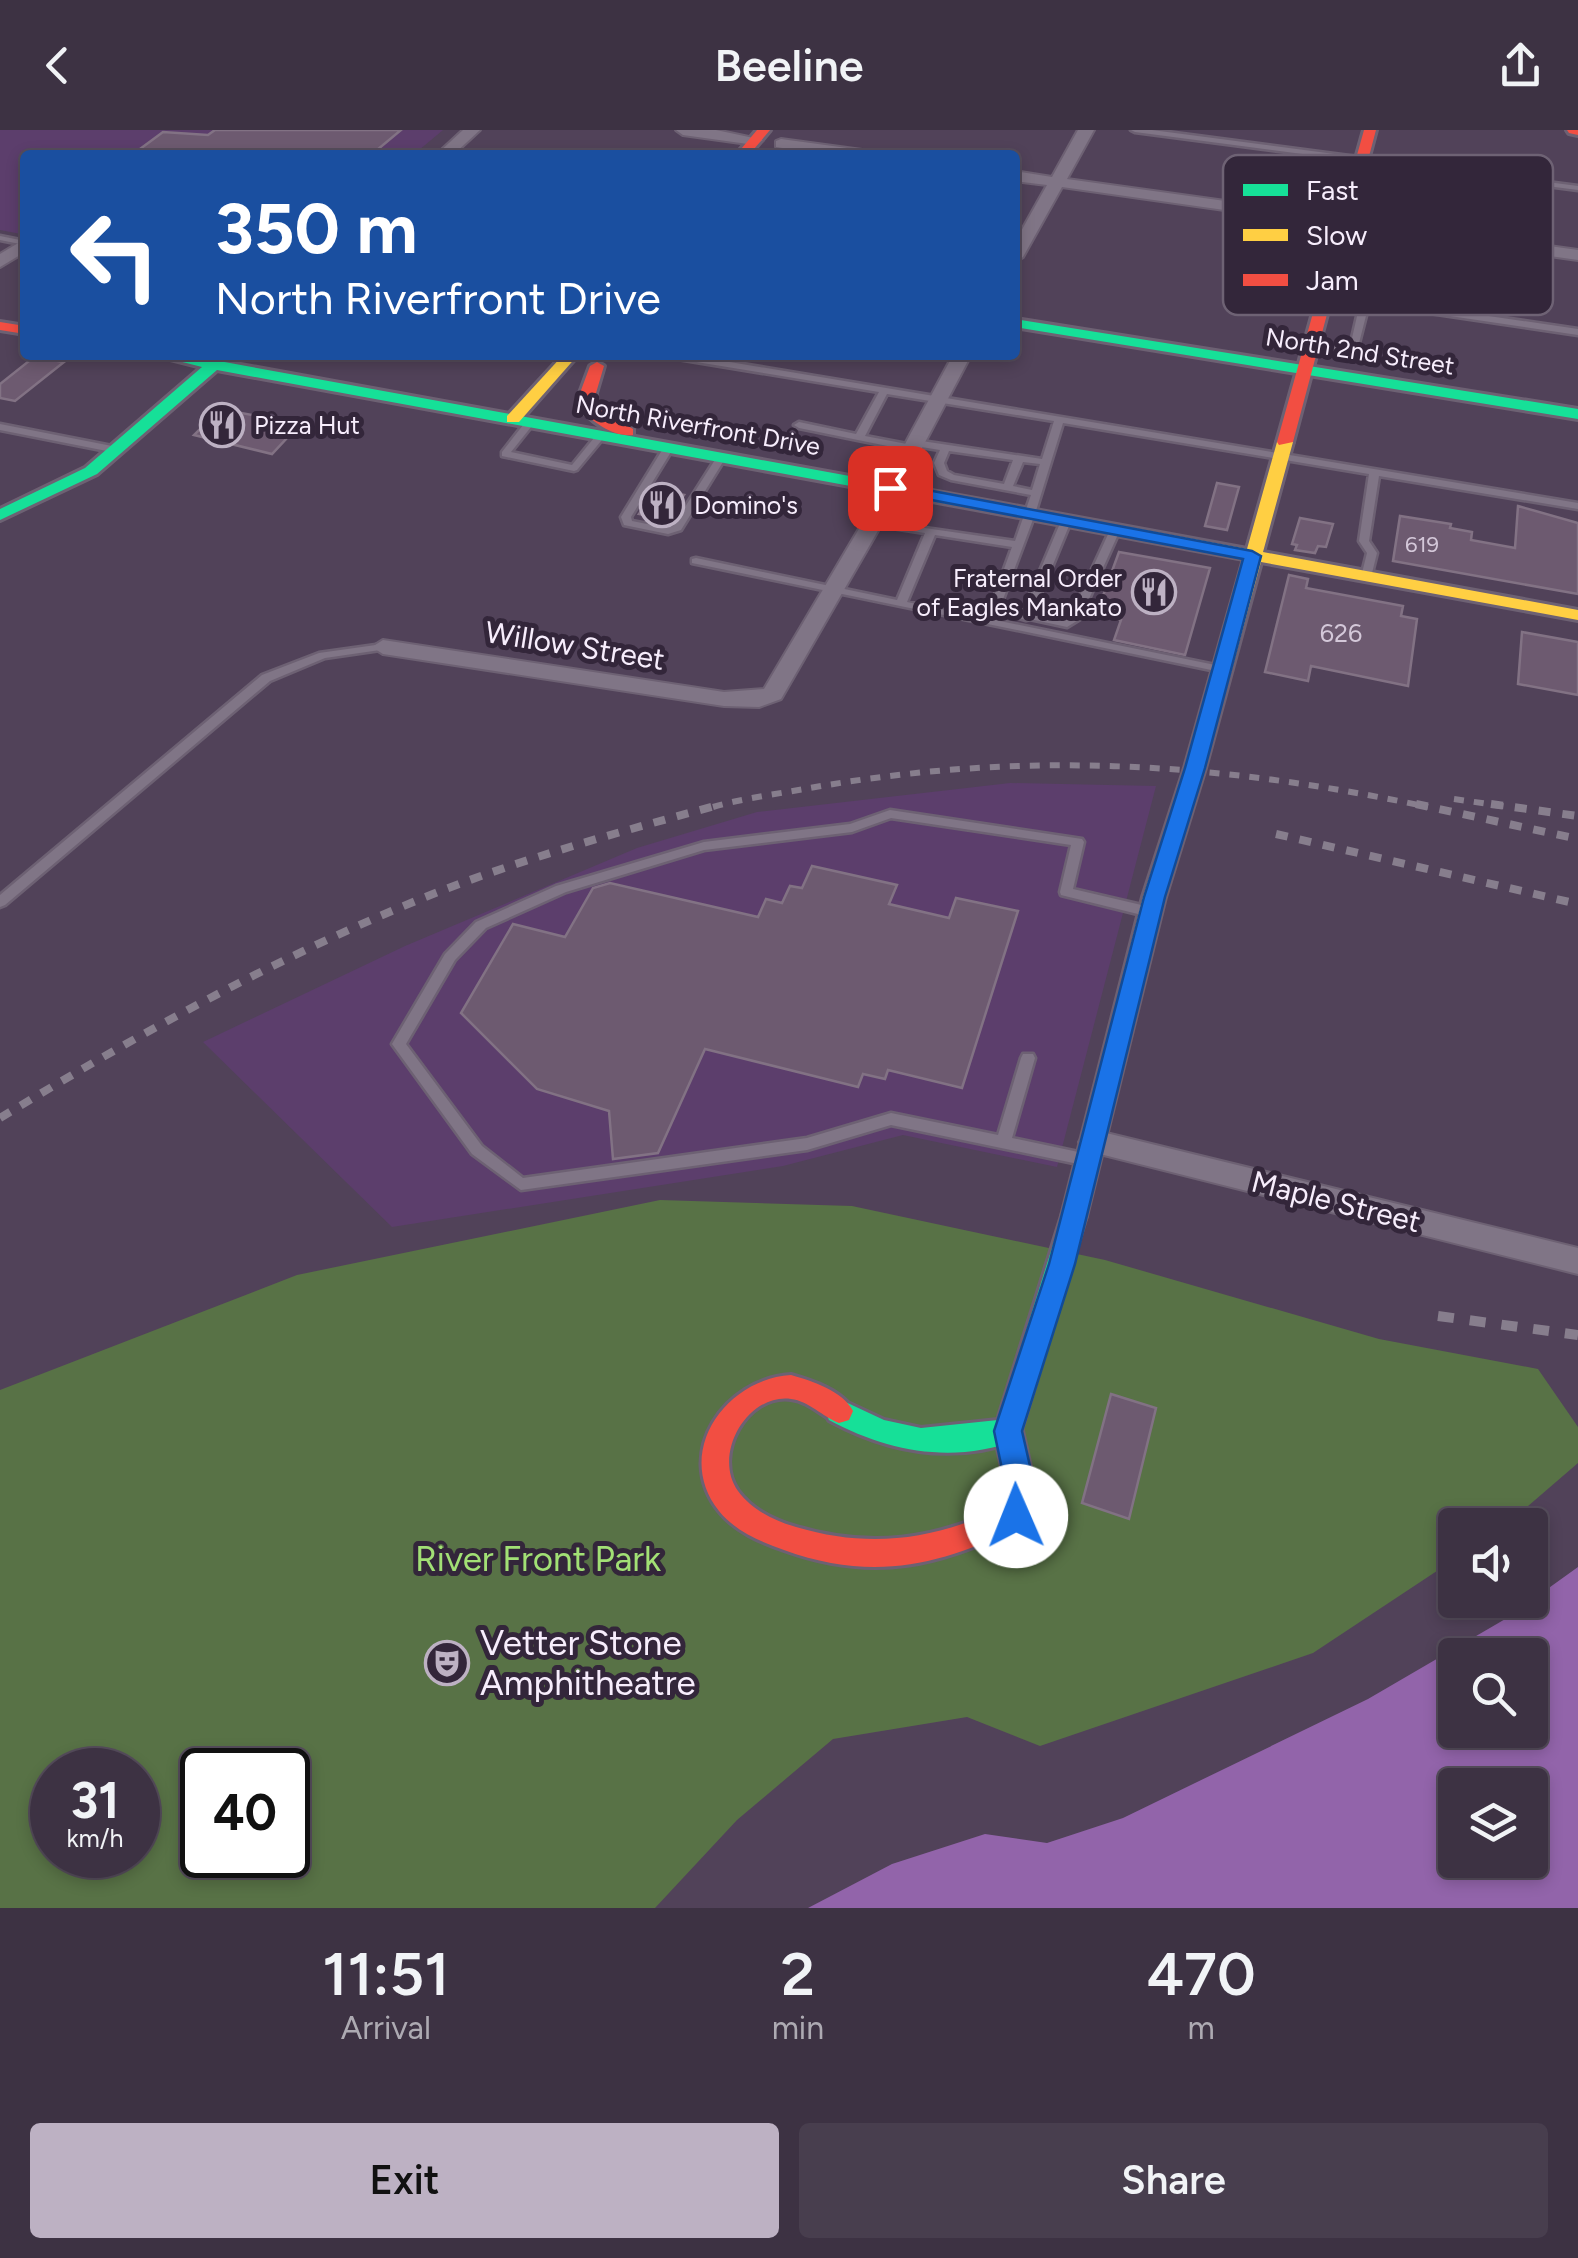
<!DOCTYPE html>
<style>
body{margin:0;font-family:Figtree,sans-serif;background:#483e4e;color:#f1f3f6;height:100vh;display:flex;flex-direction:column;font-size:38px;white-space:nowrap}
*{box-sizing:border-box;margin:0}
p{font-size:32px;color:#adaab2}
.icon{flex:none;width:55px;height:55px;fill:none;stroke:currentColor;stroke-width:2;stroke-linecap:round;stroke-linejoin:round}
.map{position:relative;height:1778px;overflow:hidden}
.panel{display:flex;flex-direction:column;background:#3d3243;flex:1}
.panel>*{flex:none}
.top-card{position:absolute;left:20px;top:20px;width:1000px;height:210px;border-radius:10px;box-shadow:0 5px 15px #0003,0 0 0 2px #564d5c;background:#1a4fa0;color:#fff;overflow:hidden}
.fabs{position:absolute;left:1438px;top:1378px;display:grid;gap:20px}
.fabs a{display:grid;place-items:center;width:110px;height:110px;border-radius:10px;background:#3d3243;box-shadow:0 5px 15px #0003,0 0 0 2px #564d5c;font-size:50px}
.speed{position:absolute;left:30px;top:1618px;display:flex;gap:20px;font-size:50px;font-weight:700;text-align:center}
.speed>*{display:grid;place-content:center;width:130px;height:130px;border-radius:50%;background:#3d3243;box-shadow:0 5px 15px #0003,0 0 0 2px #564d5c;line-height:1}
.speed small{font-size:25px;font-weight:400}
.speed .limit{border:5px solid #111;border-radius:15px;background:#fff;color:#111}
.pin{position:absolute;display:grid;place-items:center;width:85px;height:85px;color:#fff;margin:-42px;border-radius:20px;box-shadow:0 5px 15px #0006}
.me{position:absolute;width:110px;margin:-55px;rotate:359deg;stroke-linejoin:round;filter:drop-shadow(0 0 8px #0008)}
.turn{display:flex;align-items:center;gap:35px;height:210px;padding:0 30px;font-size:45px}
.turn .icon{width:130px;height:130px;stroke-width:2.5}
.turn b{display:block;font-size:70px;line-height:85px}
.eta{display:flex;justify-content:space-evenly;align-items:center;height:170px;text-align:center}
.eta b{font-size:60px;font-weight:600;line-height:70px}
.primary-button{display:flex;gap:20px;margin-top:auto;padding:20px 30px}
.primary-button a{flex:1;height:115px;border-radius:10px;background:#bdb1c3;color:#111;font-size:40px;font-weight:600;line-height:115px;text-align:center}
.primary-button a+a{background:#483e4e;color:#f1f3f6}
header{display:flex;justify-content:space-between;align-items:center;height:130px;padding:0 30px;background:#3d3243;font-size:45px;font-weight:600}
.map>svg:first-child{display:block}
.built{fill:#5c3e6c}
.green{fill:#587246;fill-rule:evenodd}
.water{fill:#9264aa;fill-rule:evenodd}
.building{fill:#6d5a70;stroke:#827284;stroke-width:2.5}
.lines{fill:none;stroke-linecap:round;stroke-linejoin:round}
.lane-casing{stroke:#6d6173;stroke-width:5}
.street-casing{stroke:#6d6173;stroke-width:4}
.fast-casing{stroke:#6d6173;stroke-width:6}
.slow-casing{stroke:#6d6173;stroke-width:6}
.jam-casing{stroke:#6d6173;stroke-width:6}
.lane{fill:#807586;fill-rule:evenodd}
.street{fill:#807586;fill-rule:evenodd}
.fast{fill:#16e098;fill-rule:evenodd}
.slow{fill:#ffcf43;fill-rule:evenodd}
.jam{fill:#f24e42;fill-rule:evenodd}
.rail-far2{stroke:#877e8d;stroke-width:6;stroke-dasharray:10 10;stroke-linecap:butt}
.rail-far1{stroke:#877e8d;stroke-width:8;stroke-dasharray:12 12;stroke-linecap:butt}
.rail{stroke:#877e8d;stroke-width:10;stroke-dasharray:16 16;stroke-linecap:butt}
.route{fill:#1a73e8;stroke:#114b97;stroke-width:2.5}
.labels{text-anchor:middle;stroke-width:10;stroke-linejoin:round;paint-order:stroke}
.far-number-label{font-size:22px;fill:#d4c8d9}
.far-street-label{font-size:25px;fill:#f7edfc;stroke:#33263a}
.far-poi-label{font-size:25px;fill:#f7edfc;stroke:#33263a;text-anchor:start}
.number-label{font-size:25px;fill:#d4c8d9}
.street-label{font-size:30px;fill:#f7edfc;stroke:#33263a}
.near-park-label{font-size:35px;fill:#a2e075;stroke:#33263a}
.near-poi-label{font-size:35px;fill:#f7edfc;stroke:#33263a;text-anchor:start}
.key{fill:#33263a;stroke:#6e6274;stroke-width:2.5}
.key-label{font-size:28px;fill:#f7edfc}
</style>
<header><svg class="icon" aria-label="back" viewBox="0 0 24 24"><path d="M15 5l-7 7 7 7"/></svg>Beeline<svg class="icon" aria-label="share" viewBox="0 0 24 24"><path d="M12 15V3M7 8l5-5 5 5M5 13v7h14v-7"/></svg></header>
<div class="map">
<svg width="1578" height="1778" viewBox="0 0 1578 1778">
<rect width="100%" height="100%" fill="#514259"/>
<!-- built -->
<g class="built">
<polygon points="0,0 443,0 413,25 25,25 25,101 21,104 0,100"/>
<polygon points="1010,653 1156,656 1057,1037 903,1005 783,1036 392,1097 203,912 405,816 637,718 757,682"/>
</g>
<!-- green -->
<path class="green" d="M660 1070 852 1076 1105 1130 1379 1209 1538 1239 1578 1297V1333L1506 1395H1455V1429L1313 1523 1040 1616 967 1587 833 1609 737 1690 655 1778H0V1260L297 1145ZM52 1640H138V1725H52ZM202 1640H288V1725H202Z"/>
<!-- water -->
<path class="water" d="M1578 1437V1778H808L892 1734 985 1704 1047 1713 1123 1688 1368 1569 1507 1488ZM1455 1525H1530V1600H1455ZM1455 1655H1530V1730H1455Z"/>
<!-- building -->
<g class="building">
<polygon points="215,0 401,0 371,25 178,25 140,19 163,2 208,5"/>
<polygon points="34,227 64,232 15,271 0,268 0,254"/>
<polygon points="220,279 278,290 300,294 272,324 194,305"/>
<polygon points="1217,353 1239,357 1227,400 1205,396"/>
<polygon points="657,360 684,365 667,390 639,384"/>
<polygon points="1518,376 1578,393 1578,464 1393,431 1400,386 1451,394 1450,398 1472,402 1471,410 1515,418"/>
<polygon points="1300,388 1333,394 1326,417 1318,416 1315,423 1295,420 1297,415 1292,414"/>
<polygon points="1119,422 1210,438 1185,525 1114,510 1121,490 1096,485"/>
<polygon points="1289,445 1308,449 1306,458 1403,476 1401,486 1417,489 1408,556 1311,536 1308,551 1265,542"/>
<polygon points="1522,502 1578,512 1578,565 1518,554"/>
<polygon points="812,736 897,755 889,774 949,788 956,768 1018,781 962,958 888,940 885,949 863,944 858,957 705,919 658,1023 613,1029 609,981 537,959 461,883 513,794 565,807 593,758 610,753 758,787 766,769 782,773 790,756 802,758"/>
<polygon points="1111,1264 1156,1278 1129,1389 1082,1373"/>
</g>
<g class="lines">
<defs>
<g id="lane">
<polygon points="1131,0 1152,0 1578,56 1578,60 1135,2"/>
<polygon points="0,106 25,111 25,115 0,110"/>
<path d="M1325 162 1578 199V205L1369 174 1357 221 1340 225 1307 220 1305 218C1318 212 1336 220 1350 217L1360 173 1322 167 1321 165Z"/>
<path d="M667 225H688L1578 373V379L1379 346 1369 411 1377 423 1371 447 1366 450 1361 447 1367 423 1359 411 1369 344 1063 293 1035 384 1002 472 1004 477 1023 481 1061 391 1062 389H1070L1071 391 1033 483 1065 490 1071 485 1110 400 1115 397 1119 398 1120 400 1080 489 1067 497 1030 489 1026 490 995 481 992 472 1012 417 935 405 907 472 1225 537V541L1221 542 692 433V429L696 428 897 470 925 403 873 395 869 394V390L1015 411 1031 365 951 350 939 345 934 333 940 320 915 316V320L912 321 799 298 794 295 799 292 856 304 879 262 672 228ZM887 264 1054 291 1042 329 915 310 912 311V315L865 306ZM949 321 1013 330 1004 354 954 345 947 341 944 333ZM1023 332 1040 334 1032 360 1013 356Z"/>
<polygon points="530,289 535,292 511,322 572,335 598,303 606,305 577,340 574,341 502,326 502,322 527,290"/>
<polygon points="0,294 117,317 122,320 117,323 0,300"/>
<polygon points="669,314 674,317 631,387 632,391 667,398 673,396 718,325 726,327 681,400 668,404 624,395 621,387 664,317"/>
<polygon points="383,514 387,515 387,519 325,528 270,551 5,775 0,777 0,765 262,545 319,523"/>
<polygon points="890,680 1082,709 1084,712 1073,759 1150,777 1156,782 1150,787 1061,765 1060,762 1071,715 891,688 852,702 704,720 566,762 486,798 455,830 406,914 482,1016 523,1048 807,1008 891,983 998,1005 1021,928 1023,924 1033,924 1035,928 1012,1008 1083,1023 1088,1025 1090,1029 1088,1033 1083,1035 891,995 807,1020 521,1060 472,1024 392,914 445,824 476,792 556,756 704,712 850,694"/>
</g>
<g id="street">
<polygon points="463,0 480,0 453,25 436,25"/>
<polygon points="676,0 716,0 763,10 755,15 683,5"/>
<polygon points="1078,0 1094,0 1067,49 1578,120 1578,130 1062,57 1023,127 1015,132 1015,112 1047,55 1015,51 1015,41 1052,47"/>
<polygon points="781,9 862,20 870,25 828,25 776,17 776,11"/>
<polygon points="25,109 25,122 0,137 0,124"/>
<polygon points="953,225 971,225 883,392 781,569 759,577 724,576 383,524 372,517 383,510 724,562 764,559 863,392"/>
<polygon points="1094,1000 1578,1118 1578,1144 1084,1020 1079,1012 1084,1004"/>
</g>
<g id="fast">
<polygon points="1015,189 1578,279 1578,289 1015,197"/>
<polygon points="155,225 186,225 992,372 1000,377 992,382 217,240 97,344 0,390 0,379 85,338 202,237"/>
<path d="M1074 1076 1083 1079 1086 1086 1018 1310C953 1334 888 1322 829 1290L825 1281 829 1272 839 1269 884 1290 921 1298 998 1290 1062 1086 1065 1079Z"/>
</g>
<g id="slow">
<polygon points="563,225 578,225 519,292 507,292 507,286"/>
<polygon points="1285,307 1293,312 1263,422 1578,480 1578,490 1261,432 1205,638 1165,767 1086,1086 1083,1093 1074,1096 1065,1093 1062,1086 1143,767 1185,638 1244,429 992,382 984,377 992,372 1247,419 1277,312"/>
</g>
<g id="jam">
<polygon points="757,0 770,0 749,25 736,25"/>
<polygon points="1364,0 1376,0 1293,312 1279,315 1277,312"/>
<polygon points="1567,0 1578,0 1578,5 1569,3"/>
<polygon points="0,192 25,196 25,204 0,200"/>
<path d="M597 232 604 236 596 263 597 278 633 299V305C613 307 594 293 581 279L580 263 590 236Z"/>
<path d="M791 1245C812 1251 843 1261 853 1281L849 1290 839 1293C823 1287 809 1271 791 1269 747 1263 712 1325 738 1361 752 1380 775 1391 796 1397 870 1419 934 1410 1004 1377L1007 1359 994 1301 998 1292 1008 1289 1018 1292 1022 1301 1035 1359 1026 1394C942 1435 875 1453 784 1420 761 1412 735 1401 719 1381 673 1323 725 1249 791 1245Z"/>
</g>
</defs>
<!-- lane casing -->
<use href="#lane" class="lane-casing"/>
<!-- street casing -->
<use href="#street" class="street-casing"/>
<!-- fast casing -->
<use href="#fast" class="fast-casing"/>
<!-- slow casing -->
<use href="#slow" class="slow-casing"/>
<!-- jam casing -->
<use href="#jam" class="jam-casing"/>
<!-- lane -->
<use href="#lane" class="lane"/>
<!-- street -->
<use href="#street" class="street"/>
<!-- fast -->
<use href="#fast" class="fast"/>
<!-- slow -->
<use href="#slow" class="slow"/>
<!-- jam -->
<use href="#jam" class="jam"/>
<!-- rail-far2 -->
<g class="rail-far2">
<polyline points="1454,669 1509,677"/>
<path d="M713 677C744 668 778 664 810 658 1023 620 1217 632 1428 677"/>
</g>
<!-- rail-far1 -->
<g class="rail-far1">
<polyline points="1416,674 1578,709"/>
<polyline points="1491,674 1578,686"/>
<polyline points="1276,704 1578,774"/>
<path d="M0 988C135 906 272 830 418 770 516 730 619 702 722 674"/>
</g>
<!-- rail -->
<polyline class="rail" points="1438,1186 1578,1205"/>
</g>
<!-- route -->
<polygon class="route" points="890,353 1252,421 1261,426 1205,638 1165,767 1075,1134 1022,1301 1035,1358 1026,1395 1016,1399 1005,1395 1001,1386 1006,1358 994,1301 1049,1134 1144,767 1185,638 1243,429 884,361 882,358"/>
<!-- icons -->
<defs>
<symbol id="restaurant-ring" viewBox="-11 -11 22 22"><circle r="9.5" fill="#33263a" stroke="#bdb1c3" stroke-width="1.5"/><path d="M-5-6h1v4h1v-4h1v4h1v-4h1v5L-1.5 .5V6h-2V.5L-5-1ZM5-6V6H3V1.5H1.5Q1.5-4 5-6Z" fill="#bdb1c3"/></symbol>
<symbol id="theatre-ring" viewBox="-11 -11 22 22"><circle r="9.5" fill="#33263a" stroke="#bdb1c3" stroke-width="1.5"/><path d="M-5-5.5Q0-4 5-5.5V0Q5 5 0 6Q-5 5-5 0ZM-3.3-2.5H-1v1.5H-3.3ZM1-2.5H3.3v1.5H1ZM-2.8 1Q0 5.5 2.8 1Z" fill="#bdb1c3"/></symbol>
</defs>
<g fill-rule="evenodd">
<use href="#restaurant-ring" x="197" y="270" width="50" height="50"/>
<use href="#restaurant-ring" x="637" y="350" width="50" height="50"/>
<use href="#restaurant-ring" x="1129" y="437" width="50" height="50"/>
<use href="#theatre-ring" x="422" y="1508" width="50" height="50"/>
</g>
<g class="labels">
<!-- far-number labels -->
<g class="far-number-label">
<text x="1422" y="422">619</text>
</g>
<!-- far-street labels -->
<g class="far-street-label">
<text transform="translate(1360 221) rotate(9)" y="9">North 2nd Street</text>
<text transform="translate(698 295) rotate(10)" y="9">North Riverfront Drive</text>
</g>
<!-- far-poi labels -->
<g class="far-poi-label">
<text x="254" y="304">Pizza Hut</text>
<text x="694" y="384">Domino's</text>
<text x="1122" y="457" text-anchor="end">Fraternal Order<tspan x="1122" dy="29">of Eagles Mankato</tspan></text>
</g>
<!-- number labels -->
<g class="number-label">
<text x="1341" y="512">626</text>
</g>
<!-- street labels -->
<g class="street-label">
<text transform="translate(575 516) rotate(9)" y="10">Willow Street</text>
<text transform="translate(1336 1072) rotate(14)" y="10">Maple Street</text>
</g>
<!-- near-park labels -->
<g class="near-park-label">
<text x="538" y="1441">River Front Park</text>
</g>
<!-- near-poi labels -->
<g class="near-poi-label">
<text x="480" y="1525">Vetter Stone<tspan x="480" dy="40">Amphitheatre</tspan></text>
</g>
</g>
<!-- legend -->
<rect x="1223" y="25" width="330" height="160" rx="15" class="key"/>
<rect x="1243" y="54" width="45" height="12" fill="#16e098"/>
<rect x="1243" y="99" width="45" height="12" fill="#ffcf43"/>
<rect x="1243" y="144" width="45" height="12" fill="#f24e42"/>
<g class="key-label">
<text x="1306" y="70">Fast</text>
<text x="1306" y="115">Slow</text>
<text x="1306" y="160">Jam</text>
</g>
</svg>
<div class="fabs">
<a><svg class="icon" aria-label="sound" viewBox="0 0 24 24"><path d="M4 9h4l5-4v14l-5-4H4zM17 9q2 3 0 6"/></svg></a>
<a><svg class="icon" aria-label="search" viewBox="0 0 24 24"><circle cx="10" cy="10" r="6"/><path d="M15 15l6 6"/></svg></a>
<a><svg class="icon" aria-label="layers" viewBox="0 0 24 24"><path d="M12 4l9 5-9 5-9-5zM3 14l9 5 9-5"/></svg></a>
</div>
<div class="speed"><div>31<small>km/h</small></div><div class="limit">40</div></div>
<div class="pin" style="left:890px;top:358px;background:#d93025"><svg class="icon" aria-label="arrive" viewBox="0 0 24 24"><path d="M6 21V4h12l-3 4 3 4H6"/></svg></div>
<svg class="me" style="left:1016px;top:1386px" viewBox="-20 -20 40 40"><circle r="19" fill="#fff"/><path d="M0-13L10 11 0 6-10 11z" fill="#1a73e8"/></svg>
<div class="top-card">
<div class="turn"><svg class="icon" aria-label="left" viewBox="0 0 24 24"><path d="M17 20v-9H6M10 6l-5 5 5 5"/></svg><div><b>350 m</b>North Riverfront Drive</div></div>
</div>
</div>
<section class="panel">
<div class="eta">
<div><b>11:51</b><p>Arrival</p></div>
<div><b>2</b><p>min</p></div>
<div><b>470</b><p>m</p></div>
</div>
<div class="primary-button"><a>Exit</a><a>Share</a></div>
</section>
